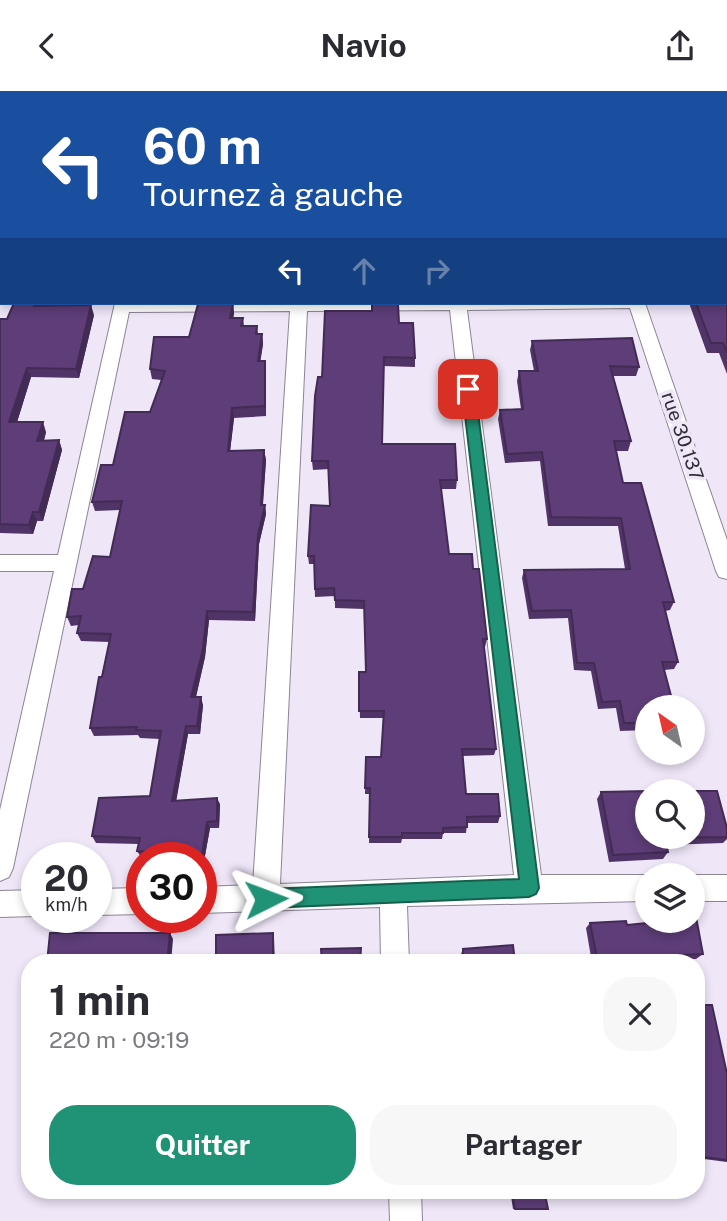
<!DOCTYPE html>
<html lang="fr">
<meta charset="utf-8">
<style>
body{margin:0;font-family:"Public Sans",sans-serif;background:#f7f7f7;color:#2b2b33;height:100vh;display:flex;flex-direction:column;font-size:26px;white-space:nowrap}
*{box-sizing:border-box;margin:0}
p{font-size:23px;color:#7c7c81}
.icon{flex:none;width:38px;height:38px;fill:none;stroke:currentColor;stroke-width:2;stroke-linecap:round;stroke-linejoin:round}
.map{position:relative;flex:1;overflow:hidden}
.panel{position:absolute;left:21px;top:863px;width:684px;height:245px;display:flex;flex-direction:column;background:#fff;border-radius:28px;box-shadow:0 4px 10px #0003}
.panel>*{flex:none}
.banner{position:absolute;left:0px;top:0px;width:728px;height:214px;box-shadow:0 4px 10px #0003;background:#1a4fa0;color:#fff;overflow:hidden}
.needle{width:46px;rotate:326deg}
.controls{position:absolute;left:635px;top:604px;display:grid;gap:14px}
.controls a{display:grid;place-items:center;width:70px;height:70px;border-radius:50%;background:#fff;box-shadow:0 4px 10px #0003;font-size:35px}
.speed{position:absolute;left:21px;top:751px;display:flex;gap:14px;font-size:35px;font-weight:700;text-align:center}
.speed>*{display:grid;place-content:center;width:91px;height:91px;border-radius:50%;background:#fff;box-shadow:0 4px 10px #0003;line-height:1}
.speed small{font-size:18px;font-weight:400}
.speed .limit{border:10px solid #d22;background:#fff;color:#111}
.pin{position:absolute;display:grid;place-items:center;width:60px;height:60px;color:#fff;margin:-30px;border-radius:14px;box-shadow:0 4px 10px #0006}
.me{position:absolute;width:77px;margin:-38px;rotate:87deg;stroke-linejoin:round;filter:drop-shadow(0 0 5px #0008)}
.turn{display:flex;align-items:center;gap:24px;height:147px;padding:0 28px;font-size:32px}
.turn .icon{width:91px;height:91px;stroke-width:2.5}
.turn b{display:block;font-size:49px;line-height:60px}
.lanes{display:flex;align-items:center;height:66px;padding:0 28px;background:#0003;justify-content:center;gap:35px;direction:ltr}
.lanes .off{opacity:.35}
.round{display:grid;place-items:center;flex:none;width:74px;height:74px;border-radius:28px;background:#f7f7f7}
.head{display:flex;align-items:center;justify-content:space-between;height:119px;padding:0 28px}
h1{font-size:42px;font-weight:700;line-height:52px}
.cta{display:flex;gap:14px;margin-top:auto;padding:14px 28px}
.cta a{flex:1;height:80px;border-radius:28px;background:#209376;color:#fff;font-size:28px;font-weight:700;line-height:80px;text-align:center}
.cta a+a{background:#f7f7f7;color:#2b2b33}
header{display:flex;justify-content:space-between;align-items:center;height:91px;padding:0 28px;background:#fff;font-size:32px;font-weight:700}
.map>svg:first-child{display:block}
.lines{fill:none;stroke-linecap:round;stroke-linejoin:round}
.street-casing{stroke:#8d8495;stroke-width:2}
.street{fill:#fff;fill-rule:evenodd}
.wall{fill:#513467}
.shaded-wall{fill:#422b54}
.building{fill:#5e3d78;stroke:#422b54;stroke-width:2}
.route{fill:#209376;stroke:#15604d;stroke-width:2}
.labels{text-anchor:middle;stroke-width:7;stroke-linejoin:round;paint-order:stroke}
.street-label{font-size:19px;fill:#312d34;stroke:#efe6f8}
</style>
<header><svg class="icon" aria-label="back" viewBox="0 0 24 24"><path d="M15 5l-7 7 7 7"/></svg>Navio<svg class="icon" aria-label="share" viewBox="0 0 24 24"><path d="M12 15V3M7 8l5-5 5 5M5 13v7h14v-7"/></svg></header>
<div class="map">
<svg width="727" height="1130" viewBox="0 0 727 1130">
<rect width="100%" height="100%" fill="#efe6f8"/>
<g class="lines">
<defs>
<g id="street">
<rect x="22" y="0" width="14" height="2"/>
<rect x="424" y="0" width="14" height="2"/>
<polygon points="576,0 590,0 591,2 577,2"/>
<rect x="0" y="27" width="2" height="8"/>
<polygon points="0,66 2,66 0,78"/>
<rect x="0" y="112" width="2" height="10"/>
<path d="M115 212H645L727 449V488L719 486 716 480 630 217 467 219 541 784H648V810L407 815 409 872H381L380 816 201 822V796L253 794 290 220 129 221 13 777 9 786 0 790V719L54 480H0V464H58ZM450 219 514 784 280 793 307 220Z"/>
<rect x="693" y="784" width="34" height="26"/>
<polygon points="142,797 142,823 96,824 96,798"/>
<polygon points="37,799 37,825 0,826 0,800"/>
<polygon points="389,1099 421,1099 422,1130 390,1130"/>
</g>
</defs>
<!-- street casing -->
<use href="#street" class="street-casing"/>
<!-- street -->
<use href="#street" class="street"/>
</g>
<!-- wall -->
<g class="wall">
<polygon points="0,0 13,0 12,2 2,2 2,19 0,19"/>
<polygon points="50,0 376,0 376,2 49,2"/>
<polygon points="727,101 727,283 719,262 707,262 689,212 726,212"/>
<polygon points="2,159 2,191 0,191 0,164"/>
<polygon points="233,213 234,223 233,227 243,227 244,235 257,235 258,243 262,243 263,253 260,270 265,270 266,280 266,325 234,327 230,360 264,359 266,369 263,414 265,414 266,423 259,453 255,530 209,529 205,566 196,606 203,614 200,643 188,643 176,709 220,713 219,737 210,737 204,770 201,770 201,766 141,766 137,760 139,753 96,752 92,745 150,705 160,648 140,647 138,644 94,645 90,637 109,551 81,550 77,542 79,534 71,535 67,526 83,498 110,466 120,419 95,420 92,411 113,374 150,321 161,289 152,288 150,278 189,246"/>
<polygon points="40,215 94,224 79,287 31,286 17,331 46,341 44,350 59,349 62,359 43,430 37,430 33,443 0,442 0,228 7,228"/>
<polygon points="399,232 415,267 415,276 383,275 382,353 457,389 456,398 441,398 449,463 473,478 487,548 485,556 484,556 496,658 494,664 463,665 466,703 500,725 498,732 467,732 466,742 443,742 442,748 402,748 401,752 369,752 370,703 365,703 366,666 381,666 383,627 360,627 359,581 366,581 364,518 335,517 335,505 315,506 314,473 309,473 308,465 330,415 329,378 313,379 312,370 322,286"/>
<polygon points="532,250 639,276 636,285 613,285 631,350 628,360 616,360 623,392 674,511 670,519 665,520 678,571 674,578 664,579 648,616 648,639 620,640 616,617 598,618 591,580 574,579 568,527 529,528 522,487 524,479 625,478 618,435 548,435 540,370 505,372 498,328 500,319 521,318 517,290 519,280 534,280 530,259"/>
<polygon points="601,701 727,737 727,748 723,752 666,754 668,761 663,768 609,771 597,708"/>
<polygon points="590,832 627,834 703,863 696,868 655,870 655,872 592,872 586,837"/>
<polygon points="463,858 515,872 462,872 461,863"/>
<polygon points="696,914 727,983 727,1071 696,1067"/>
<polygon points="510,1099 544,1099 548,1118 513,1118"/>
</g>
<!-- shaded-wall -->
<g class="shaded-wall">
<polygon points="3,0 13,0 12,2 2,2"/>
<polygon points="35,212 40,212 37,225 34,215"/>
<polygon points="233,213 234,223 231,236 230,227"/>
<polygon points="91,214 94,224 79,287 76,278"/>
<polygon points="262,243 263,253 259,280 258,270"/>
<polygon points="265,270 266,280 266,325 265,315"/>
<polygon points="27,277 31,286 14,341 9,331"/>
<polygon points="232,317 234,327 229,369 228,360"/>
<polygon points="43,331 46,341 41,359 37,350"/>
<polygon points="59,349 62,359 43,430 39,421"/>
<polygon points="264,359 266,369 262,423 261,414"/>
<polygon points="265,414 266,423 259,453 255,530 253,521 258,444"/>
<polygon points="33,421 37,430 33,443 29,434"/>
<polygon points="207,520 209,529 205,566 194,614 191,606"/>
<polygon points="201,606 203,614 200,643 197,635"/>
<polygon points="186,635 188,643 175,717 172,710"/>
<polygon points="217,707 220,713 219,737 217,730"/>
<polygon points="207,731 210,737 204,770 202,764"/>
<polygon points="170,842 173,848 171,872 167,872"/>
<polygon points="273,842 274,847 275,872 273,872"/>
</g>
<!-- building -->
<g class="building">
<polygon points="50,0 356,0 356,2 49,2"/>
<rect x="463" y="0" width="74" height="2"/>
<polygon points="637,0 727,0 727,79 726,2 637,2"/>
<polygon points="726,98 727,101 727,262 723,252 711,252 696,212 726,212"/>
<polygon points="2,159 2,182 0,182 0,164"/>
<polygon points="14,212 35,212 34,215 91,214 76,278 27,277 9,331 43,331 37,350 59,349 39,421 33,421 29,434 0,433 0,228 7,228"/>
<polygon points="198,213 233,213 230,227 243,227 241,235 257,235 256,243 262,243 258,270 265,270 265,315 232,317 228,360 264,359 261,414 265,414 258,444 253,521 207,520 203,558 191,606 201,606 197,635 186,635 172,710 217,707 217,730 207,731 202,764 137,760 140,747 92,745 99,707 150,705 161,640 136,639 137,636 90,637 99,586 102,586 111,543 77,542 81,525 67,526 72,498 83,498 93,465 110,466 122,410 92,411 101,374 113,374 125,321 150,321 165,280 150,278 154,246 189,246"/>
<polygon points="372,213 398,213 399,232 413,232 415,267 384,266 382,353 455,353 457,389 440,389 449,463 472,463 473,478 479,478 487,548 483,548 496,658 462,658 466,703 498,703 500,725 467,726 467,736 443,737 443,742 402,742 402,746 369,746 370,697 365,697 366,666 381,666 384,620 359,620 359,581 366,581 364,510 335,509 334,497 315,498 314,465 308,465 311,414 330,415 328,370 312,370 315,305 318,286 322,286 325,220 372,220"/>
<polygon points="632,247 639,276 610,275 631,350 614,350 623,392 641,392 674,511 663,511 678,571 662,571 674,616 648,616 648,632 624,632 620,610 602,611 594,572 577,572 571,519 532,520 524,479 630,478 621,427 551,426 542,361 507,363 500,319 523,318 519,280 538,280 532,250"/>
<polygon points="648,700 648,746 693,746 693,700 717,700 727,737 727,746 665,747 668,761 613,764 601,701"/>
<polygon points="696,826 703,863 654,865 655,872 598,872 590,832 626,830 627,834 667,830 693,830 693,827"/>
<polygon points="50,842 170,842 167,872 47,872"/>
<polygon points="273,842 273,872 216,872 216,844"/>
<polygon points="513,854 515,872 464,872 463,858"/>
<polygon points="361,857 360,872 322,872 321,858"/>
<polygon points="696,914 712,914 727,983 727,1069 696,1065"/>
<polygon points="696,1078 700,1092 696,1092"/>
<polygon points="511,1099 544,1099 548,1118 515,1118"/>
</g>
<!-- route -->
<polygon class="route" points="468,294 475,298 539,797 536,803 529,806 266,817 259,814 256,808 259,801 266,798 519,788 462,298"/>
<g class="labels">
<!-- street labels -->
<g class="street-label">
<text transform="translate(683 345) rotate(71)" y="7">rue 30.137</text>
</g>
</g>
</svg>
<div class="controls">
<a><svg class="needle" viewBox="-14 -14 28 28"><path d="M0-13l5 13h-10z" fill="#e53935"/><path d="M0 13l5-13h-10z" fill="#7c7c81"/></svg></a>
<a><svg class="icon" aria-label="search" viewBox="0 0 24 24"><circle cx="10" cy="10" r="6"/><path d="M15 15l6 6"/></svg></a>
<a><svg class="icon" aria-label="layers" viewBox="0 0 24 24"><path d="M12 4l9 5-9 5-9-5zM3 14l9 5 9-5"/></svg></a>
</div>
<div class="speed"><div>20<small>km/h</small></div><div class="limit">30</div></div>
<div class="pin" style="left:468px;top:298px;background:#d93025"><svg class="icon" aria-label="arrive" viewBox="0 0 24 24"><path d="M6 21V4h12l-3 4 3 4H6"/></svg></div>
<svg class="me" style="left:266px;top:808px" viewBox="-20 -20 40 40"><path d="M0-17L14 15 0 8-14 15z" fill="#209376" stroke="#fff" stroke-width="4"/></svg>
<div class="banner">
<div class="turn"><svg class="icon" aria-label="left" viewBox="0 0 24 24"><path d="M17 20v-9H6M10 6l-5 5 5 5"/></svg><div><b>60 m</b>Tournez à gauche</div></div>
<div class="lanes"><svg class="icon" aria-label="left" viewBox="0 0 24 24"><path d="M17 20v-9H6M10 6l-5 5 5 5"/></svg><svg class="icon off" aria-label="ahead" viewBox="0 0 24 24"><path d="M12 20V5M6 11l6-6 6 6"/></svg><svg class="icon off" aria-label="right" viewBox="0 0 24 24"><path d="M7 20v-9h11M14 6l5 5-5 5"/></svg></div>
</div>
<section class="panel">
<div class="head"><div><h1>1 min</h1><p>220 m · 09:19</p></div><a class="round"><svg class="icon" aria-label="close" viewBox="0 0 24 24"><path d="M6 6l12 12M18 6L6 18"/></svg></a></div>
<div class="cta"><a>Quitter</a><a>Partager</a></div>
</section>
</div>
